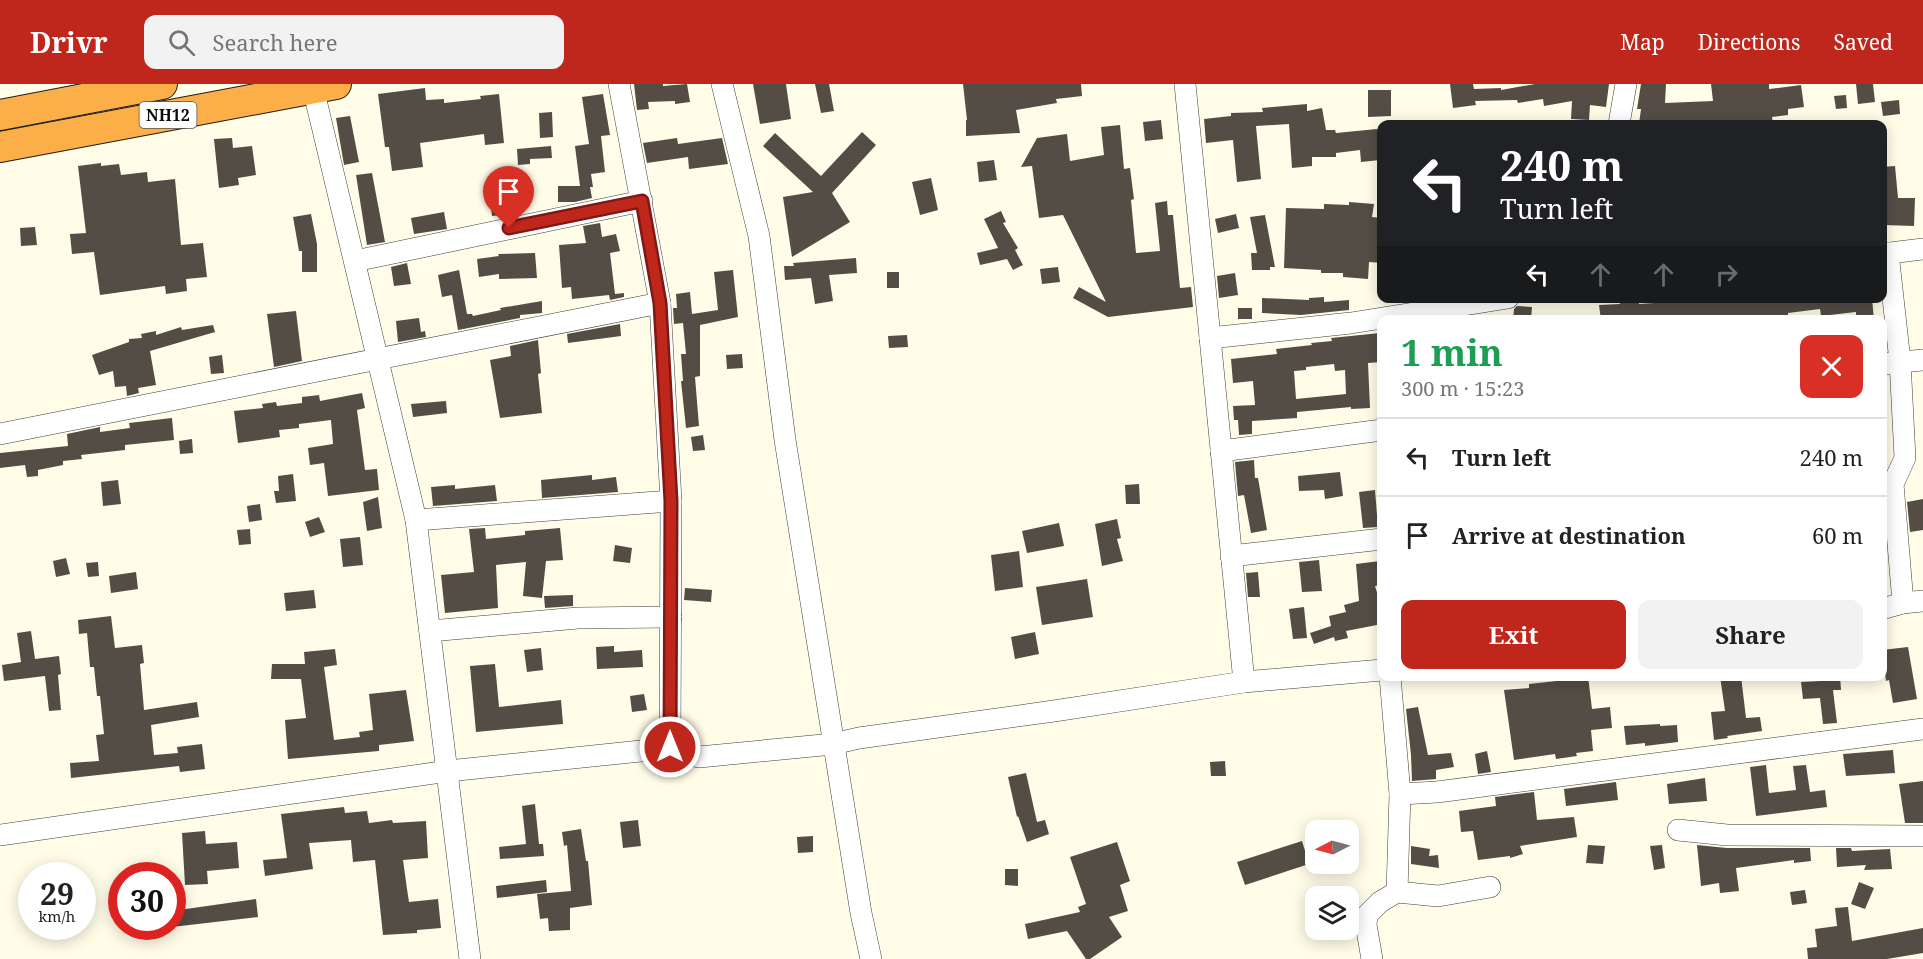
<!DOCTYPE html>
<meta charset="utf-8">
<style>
body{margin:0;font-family:"Noto Serif",serif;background:#f2f2f2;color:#222;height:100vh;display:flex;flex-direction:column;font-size:22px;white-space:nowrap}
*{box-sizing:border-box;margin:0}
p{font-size:20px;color:#767676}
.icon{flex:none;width:33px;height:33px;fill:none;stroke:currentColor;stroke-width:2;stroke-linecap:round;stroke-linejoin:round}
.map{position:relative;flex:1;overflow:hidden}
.details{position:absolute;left:1377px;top:231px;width:510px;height:366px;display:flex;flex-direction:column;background:#fff;border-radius:12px;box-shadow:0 3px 15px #0003}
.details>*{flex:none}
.top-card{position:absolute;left:1377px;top:36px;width:510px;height:183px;border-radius:12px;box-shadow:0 3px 15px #0003;background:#202124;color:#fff;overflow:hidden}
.needle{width:39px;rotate:264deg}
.tools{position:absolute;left:1305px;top:736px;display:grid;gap:12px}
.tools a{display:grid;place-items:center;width:54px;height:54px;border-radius:12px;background:#fff;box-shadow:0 3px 15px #0003;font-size:30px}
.speed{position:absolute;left:18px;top:778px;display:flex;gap:12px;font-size:30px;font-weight:700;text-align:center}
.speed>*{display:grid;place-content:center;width:78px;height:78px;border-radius:50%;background:#fff;box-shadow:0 3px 15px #0003;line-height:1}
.speed small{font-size:15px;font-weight:400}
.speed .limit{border:9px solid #d22;background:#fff;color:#111}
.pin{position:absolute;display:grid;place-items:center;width:51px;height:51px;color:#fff;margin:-62px -26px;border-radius:50% 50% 50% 0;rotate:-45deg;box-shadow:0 0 6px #0007}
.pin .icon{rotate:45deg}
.me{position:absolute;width:66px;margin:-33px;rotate:0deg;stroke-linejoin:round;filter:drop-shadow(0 0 4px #0008)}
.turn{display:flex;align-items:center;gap:21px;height:126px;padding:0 24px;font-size:27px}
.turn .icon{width:78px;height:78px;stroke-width:2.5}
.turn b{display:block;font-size:42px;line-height:51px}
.lanes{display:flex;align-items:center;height:57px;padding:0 24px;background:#0003;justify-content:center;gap:30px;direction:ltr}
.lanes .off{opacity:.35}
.round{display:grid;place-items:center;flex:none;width:63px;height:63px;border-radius:12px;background:#f2f2f2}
.head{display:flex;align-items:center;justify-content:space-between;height:102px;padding:0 24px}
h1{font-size:36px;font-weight:700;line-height:45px;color:#1e9e55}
.button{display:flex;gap:12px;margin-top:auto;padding:12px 24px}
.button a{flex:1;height:69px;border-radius:12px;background:#c0271c;color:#fff;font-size:24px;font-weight:700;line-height:69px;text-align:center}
.button a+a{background:#f2f2f2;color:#222}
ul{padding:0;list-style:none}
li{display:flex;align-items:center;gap:18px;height:78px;padding:0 24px;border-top:2px solid #e0e0e0}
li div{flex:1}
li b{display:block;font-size:22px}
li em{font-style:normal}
header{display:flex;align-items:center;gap:36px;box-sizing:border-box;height:84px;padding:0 30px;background:#c0271c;color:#fff}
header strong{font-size:28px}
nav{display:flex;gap:33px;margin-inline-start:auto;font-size:21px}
.search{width:420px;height:54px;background:#f2f2f2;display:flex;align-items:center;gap:15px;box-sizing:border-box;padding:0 21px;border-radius:12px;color:#767676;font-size:22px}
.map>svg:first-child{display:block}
.building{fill:#544d46;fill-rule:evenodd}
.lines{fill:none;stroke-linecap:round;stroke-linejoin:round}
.minor-casing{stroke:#3d3d3d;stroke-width:22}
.highway-casing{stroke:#1b1b1b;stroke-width:32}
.minor{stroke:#fff;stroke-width:21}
.highway{stroke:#fcae49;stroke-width:30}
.route-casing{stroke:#7d1912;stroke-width:15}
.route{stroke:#c0271c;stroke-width:10}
.labels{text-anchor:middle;stroke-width:6;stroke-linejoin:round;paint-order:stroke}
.shield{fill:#fff;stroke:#545454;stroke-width:1.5}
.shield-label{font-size:16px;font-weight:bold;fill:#0a0a0a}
</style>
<header>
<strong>Drivr</strong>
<div class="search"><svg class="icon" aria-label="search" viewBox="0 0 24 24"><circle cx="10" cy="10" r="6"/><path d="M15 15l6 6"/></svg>Search here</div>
<nav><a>Map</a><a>Directions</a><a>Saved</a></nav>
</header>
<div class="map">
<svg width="1923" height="875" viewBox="0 0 1923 875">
<rect width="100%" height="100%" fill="#fffde8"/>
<!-- building -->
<g class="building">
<polygon points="634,0 663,0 663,2 687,0 690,18 675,20 675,17 648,18 649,25 637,26"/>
<polygon points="753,0 786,0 791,35 760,40"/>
<polygon points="815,0 829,0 834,27 821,29"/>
<polygon points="963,0 1081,0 1082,12 1056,15 1057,19 1016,26 1020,49 966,52 966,36 967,36"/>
<polygon points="1450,0 1473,0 1474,5 1501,4 1501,6 1535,0 1609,0 1606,23 1590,21 1589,36 1571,35 1572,17 1544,22 1543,15 1518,19 1517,16 1475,17 1476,21 1453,24"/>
<polygon points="1641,0 1666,0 1665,19 1713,17 1711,0 1769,0 1769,5 1801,1 1804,23 1788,25 1788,31 1772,33 1773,40 1639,40 1641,25 1637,25"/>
<polygon points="1856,0 1873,0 1875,18 1858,20"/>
<polygon points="425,4 426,16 444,15 444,19 481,15 480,12 499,10 504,59 485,61 484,50 420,59 423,83 392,87 389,63 385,63 378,10"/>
<polygon points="1368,6 1391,6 1391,32 1368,33"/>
<polygon points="603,10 610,51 601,52 605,88 591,90 593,103 590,103 592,114 575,118 558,118 558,102 580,102 575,62 589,60 582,13"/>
<polygon points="1846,11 1847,24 1836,25 1834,12"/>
<polygon points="1899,16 1900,30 1883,32 1881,18"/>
<polygon points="1307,20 1307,27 1322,24 1326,46 1335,46 1336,49 1377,45 1380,76 1361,78 1360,66 1336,69 1336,73 1312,73 1312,82 1292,84 1289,40 1256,42 1261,95 1237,98 1233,56 1206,59 1204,35 1231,32 1231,29 1263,28 1262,24"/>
<polygon points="552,28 553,53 540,54 539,29"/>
<polygon points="350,32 359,78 344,81 336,34"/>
<polygon points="1161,36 1163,55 1145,57 1143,38"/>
<polygon points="1120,41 1124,85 1130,84 1134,115 1131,116 1136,169 1160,167 1155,119 1167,117 1168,131 1173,131 1180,204 1191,203 1193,223 1108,233 1073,214 1079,203 1106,218 1063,131 1039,134 1032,82 1021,83 1037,54 1067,50 1070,77 1104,71 1101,43"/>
<polygon points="862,48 876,61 832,109 850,138 792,173 783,113 813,108 763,62 775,49 821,92"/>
<polygon points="232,54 233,64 252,62 256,91 238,94 239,101 219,104 214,55"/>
<polygon points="677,54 678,60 722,54 728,80 689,85 688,73 647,79 643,59"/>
<polygon points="551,62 552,74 530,75 530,80 518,81 517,65"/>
<polygon points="994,76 997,96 979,98 977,78"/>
<polygon points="101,79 101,82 119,80 121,91 147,88 148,98 175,95 181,161 203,159 207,193 186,195 187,207 166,210 165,202 100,211 94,168 72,170 70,150 86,149 78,82"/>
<polygon points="1895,82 1898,114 1915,114 1914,142 1882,141 1882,83"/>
<polygon points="372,89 385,158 367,161 356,91"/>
<polygon points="931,94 938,126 920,131 912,98"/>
<polygon points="507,111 509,130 492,132 490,113"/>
<polygon points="1349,118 1374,120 1372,133 1382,134 1382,179 1369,178 1368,195 1343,193 1343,189 1321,189 1321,186 1284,184 1286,124 1324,125 1324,120 1349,121"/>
<polygon points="1001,127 1006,138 1003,139 1018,164 1015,166 1023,181 1013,186 1007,175 980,181 977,169 998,164 984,135"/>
<polygon points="444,128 447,145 414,150 411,134"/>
<polygon points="311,130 317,160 317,188 302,188 302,167 299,167 293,133"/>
<polygon points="1236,130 1239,144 1218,149 1215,135"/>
<polygon points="1265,131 1275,183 1270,183 1270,186 1252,186 1251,169 1257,169 1250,133"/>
<polygon points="600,139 602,153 616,150 620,167 610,169 615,210 624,209 624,213 610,216 609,211 572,215 571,203 562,204 559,161 586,159 583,142"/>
<polygon points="35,143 37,161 21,162 20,144"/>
<polygon points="535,169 537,194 499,195 499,190 479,193 477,175 499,172 498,170"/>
<polygon points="856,174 857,189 829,191 833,217 815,220 811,194 785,196 784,182 794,182 793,179"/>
<polygon points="407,179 411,200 394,202 391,183"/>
<polygon points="1058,183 1060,198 1042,200 1040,185"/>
<polygon points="459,186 467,230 472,230 473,232 501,226 500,224 542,217 542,229 520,231 520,234 458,246 452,211 442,213 438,191"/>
<polygon points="733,186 738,233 700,241 700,292 695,293 699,342 686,344 681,297 683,297 681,270 686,270 683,239 674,240 673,224 677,224 676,210 690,208 692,230 718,226 714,188"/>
<rect x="887" y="188" width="12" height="16"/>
<polygon points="1235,189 1238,211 1219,214 1217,192"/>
<polygon points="1324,213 1324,218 1349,216 1349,226 1301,231 1262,229 1262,214 1309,216 1309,214"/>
<polygon points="1619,214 1639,214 1639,220 1669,218 1693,214 1872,214 1874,236 1856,236 1856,228 1821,232 1820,225 1788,229 1788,233 1758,236 1735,236 1734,231 1706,236 1601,236 1599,221 1620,220"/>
<polygon points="1517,222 1532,223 1531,236 1513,236 1514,225"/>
<rect x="1238" y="224" width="14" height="11"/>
<polygon points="296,227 302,277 274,283 267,230"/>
<polygon points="419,234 421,248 425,247 426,253 398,258 396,237"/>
<polygon points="620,240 621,252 568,259 567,250"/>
<polygon points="213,241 215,248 150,267 156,301 138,304 139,309 127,312 126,302 115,303 113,287 99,291 92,271 129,258 129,255 142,254 141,250 156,247 156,251 181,243 182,246"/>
<path d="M1380 249 1382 278 1368 279 1370 324 1351 325V323L1297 328V334L1252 337V350L1239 351 1238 336H1234L1233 322 1255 321 1253 297 1233 299 1231 275 1277 270 1276 265 1312 261 1311 259 1332 257 1331 254ZM1334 280 1335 287 1345 286 1346 310 1296 315 1294 287 1306 286V283Z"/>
<polygon points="907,251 908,263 889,264 888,252"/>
<polygon points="538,256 541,289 538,290 542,329 500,334 490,276 511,272 510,262"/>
<polygon points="742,270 743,284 727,285 726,271"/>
<polygon points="222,271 224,289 211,290 209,273"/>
<polygon points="362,309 365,324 357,326 365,386 377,385 379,406 328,412 324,379 310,381 308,364 333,360 331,336 299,340 299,344 279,346 280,353 238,359 234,327 263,324 262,320 276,318 277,322 302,319 302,313 319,311 320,317"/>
<polygon points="446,317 447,329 413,333 411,320"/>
<polygon points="172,334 174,356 125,361 125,366 81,371 82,375 63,377 63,381 38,386 38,392 27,393 25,381 0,384 0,369 68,362 67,350 100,343 100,348 130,344 129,339"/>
<polygon points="703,351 705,366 693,367 691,353"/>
<polygon points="192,355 193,369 180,370 179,357"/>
<polygon points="1254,376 1255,394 1258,394 1267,446 1251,449 1244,411 1238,412 1235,378"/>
<polygon points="1340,388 1343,412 1325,415 1324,406 1299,407 1298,392"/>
<polygon points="293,390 296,417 276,419 274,407 279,407 278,392"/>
<polygon points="592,391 592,396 616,393 618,408 542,414 541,396"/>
<polygon points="118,396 121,420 103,422 101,398"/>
<polygon points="1139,400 1140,420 1126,420 1125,401"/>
<polygon points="455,401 455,405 495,401 497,417 433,422 431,403"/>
<polygon points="1375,406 1378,443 1363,444 1359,408"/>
<polygon points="378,413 382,444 367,447 363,418"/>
<polygon points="1923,415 1923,446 1910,448 1907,418"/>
<polygon points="260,420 262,436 249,438 247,422"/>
<polygon points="319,433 325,448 310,453 305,438"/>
<polygon points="1117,435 1121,454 1117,455 1123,477 1102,482 1095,440"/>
<polygon points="1059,439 1064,462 1027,469 1022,447"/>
<polygon points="485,444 486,455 525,451 525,447 560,444 563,476 546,477 542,514 523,512 526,478 496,481 498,524 445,529 441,491 474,488 469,445"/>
<polygon points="250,445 251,460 239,461 237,446"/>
<polygon points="360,453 363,481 343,483 340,455"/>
<polygon points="615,461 632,464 630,479 613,477"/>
<polygon points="1019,467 1023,503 995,507 991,471"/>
<polygon points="66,474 70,490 56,493 53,477"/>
<polygon points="1319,476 1322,507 1302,508 1299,478"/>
<polygon points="1380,477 1382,501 1375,502 1382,525 1382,540 1346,547 1348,554 1335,557 1334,553 1314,560 1310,549 1331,542 1329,532 1346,528 1344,521 1359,517 1356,480"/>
<polygon points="98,478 99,492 88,493 86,479"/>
<polygon points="136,488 138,505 111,509 109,492"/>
<polygon points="1258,488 1260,513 1248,513 1246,489"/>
<polygon points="1087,495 1093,533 1042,541 1036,503"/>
<polygon points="685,504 712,506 711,518 684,516"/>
<polygon points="314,506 316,524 286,527 284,509"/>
<polygon points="573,511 573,522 545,524 544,512"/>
<polygon points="1304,523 1307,554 1293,555 1289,525"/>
<polygon points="111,532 115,564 142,561 144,579 140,580 144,626 197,618 199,633 151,641 154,671 178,669 177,663 202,660 205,685 180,688 179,682 71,694 70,679 99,677 96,651 104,650 100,612 97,612 94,583 90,583 87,549 79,550 78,536"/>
<polygon points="31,547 35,575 59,572 61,590 58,591 61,626 49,627 45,592 4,597 2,581 21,578 17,549"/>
<polygon points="1035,548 1039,570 1015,575 1011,553"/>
<polygon points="614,562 614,568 642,566 643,583 597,585 596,563"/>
<polygon points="1908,563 1917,615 1893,619 1889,596 1886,597 1882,566"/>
<polygon points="541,564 543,586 527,588 524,566"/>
<polygon points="335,565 337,581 324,583 334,656 360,653 359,648 373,646 369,610 406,606 414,657 379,661 379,667 288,675 285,636 306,634 301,595 271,595 272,580 305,580 304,568"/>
<polygon points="495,580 499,623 561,616 563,640 476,648 470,582"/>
<polygon points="1575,592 1588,592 1592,625 1610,623 1612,644 1591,646 1593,667 1576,669 1577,672 1556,675 1555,670 1514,676 1504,606 1529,604 1529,600 1575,595"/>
<polygon points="1720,592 1741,592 1746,634 1760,633 1762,647 1727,652 1728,654 1714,656 1711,628 1725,627"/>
<polygon points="1820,592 1840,592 1841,606 1833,606 1837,639 1823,640 1820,614 1803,615 1801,598 1821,597"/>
<polygon points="644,610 647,626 632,628 630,612"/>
<polygon points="1418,623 1428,671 1451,669 1454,683 1436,686 1436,695 1412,697 1411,671 1406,625"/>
<polygon points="1660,640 1660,642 1677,641 1678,658 1645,662 1645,659 1626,661 1624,642"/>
<polygon points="1893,666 1895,689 1846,692 1843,670"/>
<polygon points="1487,667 1491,688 1478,690 1475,670"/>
<polygon points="1225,677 1226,692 1211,692 1210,678"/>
<polygon points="1766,681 1769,709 1796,706 1793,682 1806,681 1810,708 1825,706 1827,723 1756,732 1750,683"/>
<polygon points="1026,689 1037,738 1045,736 1049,750 1027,758 1018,732 1017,733 1008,693"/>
<polygon points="1705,694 1707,717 1669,720 1667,700"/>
<polygon points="1923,697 1923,739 1905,739 1899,700"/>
<polygon points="1616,698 1618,716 1566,722 1564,705"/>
<polygon points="1534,708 1537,736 1574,733 1577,753 1520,762 1523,770 1510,774 1510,772 1478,776 1473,747 1461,748 1459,727 1496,722 1495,713"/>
<polygon points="535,720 539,760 543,760 544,772 500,775 499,763 526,760 522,722"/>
<polygon points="344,723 345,729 367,727 369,739 392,736 393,739 426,737 428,774 403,776 407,805 409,818 438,815 441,844 417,846 417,849 383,851 375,776 353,778 351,756 309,759 313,785 265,792 263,776 287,774 281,730"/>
<polygon points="638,736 641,762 623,764 620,738"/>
<polygon points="581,745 586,777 588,777 592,821 570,824 570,846 549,847 548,834 540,835 537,810 571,807 567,761 564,762 562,748"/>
<polygon points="205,747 206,760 237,758 239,784 207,787 208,800 185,801 182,749"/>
<polygon points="813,752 813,768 798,769 797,753"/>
<polygon points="1302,757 1309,780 1245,801 1237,778"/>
<polygon points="1117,758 1130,797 1120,801 1128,827 1109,833 1122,853 1090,875 1086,875 1067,847 1028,855 1025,840 1080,828 1078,823 1086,820 1070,773"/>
<polygon points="1588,761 1605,762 1603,780 1586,779"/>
<polygon points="1662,761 1665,784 1654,786 1650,762"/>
<polygon points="1697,761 1727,764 1810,764 1811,777 1794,779 1794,776 1736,784 1739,807 1720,809 1719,799 1701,802"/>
<polygon points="1411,762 1430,765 1429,772 1438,771 1439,784 1411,780"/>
<polygon points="1836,764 1851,764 1852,767 1890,765 1892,785 1864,786 1866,781 1837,783"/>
<polygon points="1005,785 1018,785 1018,802 1005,801"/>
<polygon points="546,796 547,808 497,814 496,802"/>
<polygon points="1859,798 1874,804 1865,825 1851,820"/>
<polygon points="1805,806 1807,819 1792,821 1790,808"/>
<polygon points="256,815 258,833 172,843 172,827"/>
<polygon points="1848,823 1852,857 1923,844 1923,869 1887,875 1808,875 1807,864 1817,863 1815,845 1837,842 1835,824"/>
</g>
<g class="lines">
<defs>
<g id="minor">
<polyline points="619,0 660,219 671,417 670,664"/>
<polyline points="722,0 759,152 785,356 861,829 871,875"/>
<polyline points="1185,0 1244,598"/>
<polyline points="313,4 416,436 470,875"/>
<polyline points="1619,40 1626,0"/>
<polyline points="1888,169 1900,277 1905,374 1893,400 1903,519"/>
<polyline points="1882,170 1923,165"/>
<polyline points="355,177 642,117"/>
<polyline points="1210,254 1351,239 1508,214"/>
<polyline points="1882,280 1923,276"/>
<polyline points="0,350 660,219"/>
<polyline points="1221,367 1382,346"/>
<polyline points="416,436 671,417"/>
<polyline points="1231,472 1382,455"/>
<polyline points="1882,525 1903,519 1923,517"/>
<polyline points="430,547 578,534 671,533"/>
<polyline points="1390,592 1400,710 1397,808"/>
<polyline points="1400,710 1437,708 1923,645"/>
<polyline points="1678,746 1727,751 1923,752"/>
<polyline points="0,751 448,687 670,664 684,670 699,673 833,660 859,654 1054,627 1244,598 1382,586"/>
<polyline points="1372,875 1366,841 1367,831 1380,818 1397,808 1438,812 1490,803"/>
</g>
<g id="highway">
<polyline points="0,31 162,0"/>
<polyline points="0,63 336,0"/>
</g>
</defs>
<!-- minor casing -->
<use href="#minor" class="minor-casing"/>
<!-- highway casing -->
<use href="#highway" class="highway-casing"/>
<!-- minor -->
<use href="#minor" class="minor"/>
<!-- highway -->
<use href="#highway" class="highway"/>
</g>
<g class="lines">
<defs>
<polyline id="route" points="509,144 642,117 660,219 671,417 670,663"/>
</defs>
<!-- route casing -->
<use href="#route" class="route-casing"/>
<!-- route -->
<use href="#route" class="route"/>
</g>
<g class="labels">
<!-- shield labels -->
<rect class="shield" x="139.5" y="18" width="57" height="26" rx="4.5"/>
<g class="shield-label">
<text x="168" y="37">NH12</text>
</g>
</g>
</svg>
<div class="tools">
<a><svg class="needle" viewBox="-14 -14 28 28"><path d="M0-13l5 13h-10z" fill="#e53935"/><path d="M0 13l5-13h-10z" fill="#767676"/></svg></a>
<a><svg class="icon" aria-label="layers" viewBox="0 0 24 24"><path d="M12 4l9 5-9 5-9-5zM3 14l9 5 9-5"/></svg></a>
</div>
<div class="speed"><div>29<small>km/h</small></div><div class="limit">30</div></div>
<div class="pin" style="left:509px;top:144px;background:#d93025"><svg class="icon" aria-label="arrive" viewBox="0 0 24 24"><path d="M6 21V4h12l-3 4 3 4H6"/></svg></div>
<svg class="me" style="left:670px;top:663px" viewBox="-20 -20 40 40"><circle r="17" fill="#c0271c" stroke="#fff" stroke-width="3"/><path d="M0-11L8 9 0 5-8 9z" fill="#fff"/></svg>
<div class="top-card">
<div class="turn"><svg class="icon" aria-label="left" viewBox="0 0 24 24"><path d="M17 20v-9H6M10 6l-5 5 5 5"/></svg><div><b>240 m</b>Turn left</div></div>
<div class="lanes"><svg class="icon" aria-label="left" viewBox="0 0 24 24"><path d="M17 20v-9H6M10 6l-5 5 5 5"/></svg><svg class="icon off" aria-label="ahead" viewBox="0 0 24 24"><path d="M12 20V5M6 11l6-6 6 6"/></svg><svg class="icon off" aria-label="ahead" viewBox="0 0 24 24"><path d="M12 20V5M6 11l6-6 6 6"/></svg><svg class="icon off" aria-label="right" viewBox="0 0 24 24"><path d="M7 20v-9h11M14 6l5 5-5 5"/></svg></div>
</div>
<section class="details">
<div class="head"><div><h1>1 min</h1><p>300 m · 15:23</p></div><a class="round" style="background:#d93025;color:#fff"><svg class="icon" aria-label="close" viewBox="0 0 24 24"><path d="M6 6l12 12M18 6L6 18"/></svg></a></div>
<ul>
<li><svg class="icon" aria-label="left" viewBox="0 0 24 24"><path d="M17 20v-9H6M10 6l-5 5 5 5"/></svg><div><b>Turn left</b></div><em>240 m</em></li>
<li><svg class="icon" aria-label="arrive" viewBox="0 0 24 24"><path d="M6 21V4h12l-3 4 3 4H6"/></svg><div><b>Arrive at destination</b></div><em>60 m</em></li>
</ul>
<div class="button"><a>Exit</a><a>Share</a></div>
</section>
</div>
